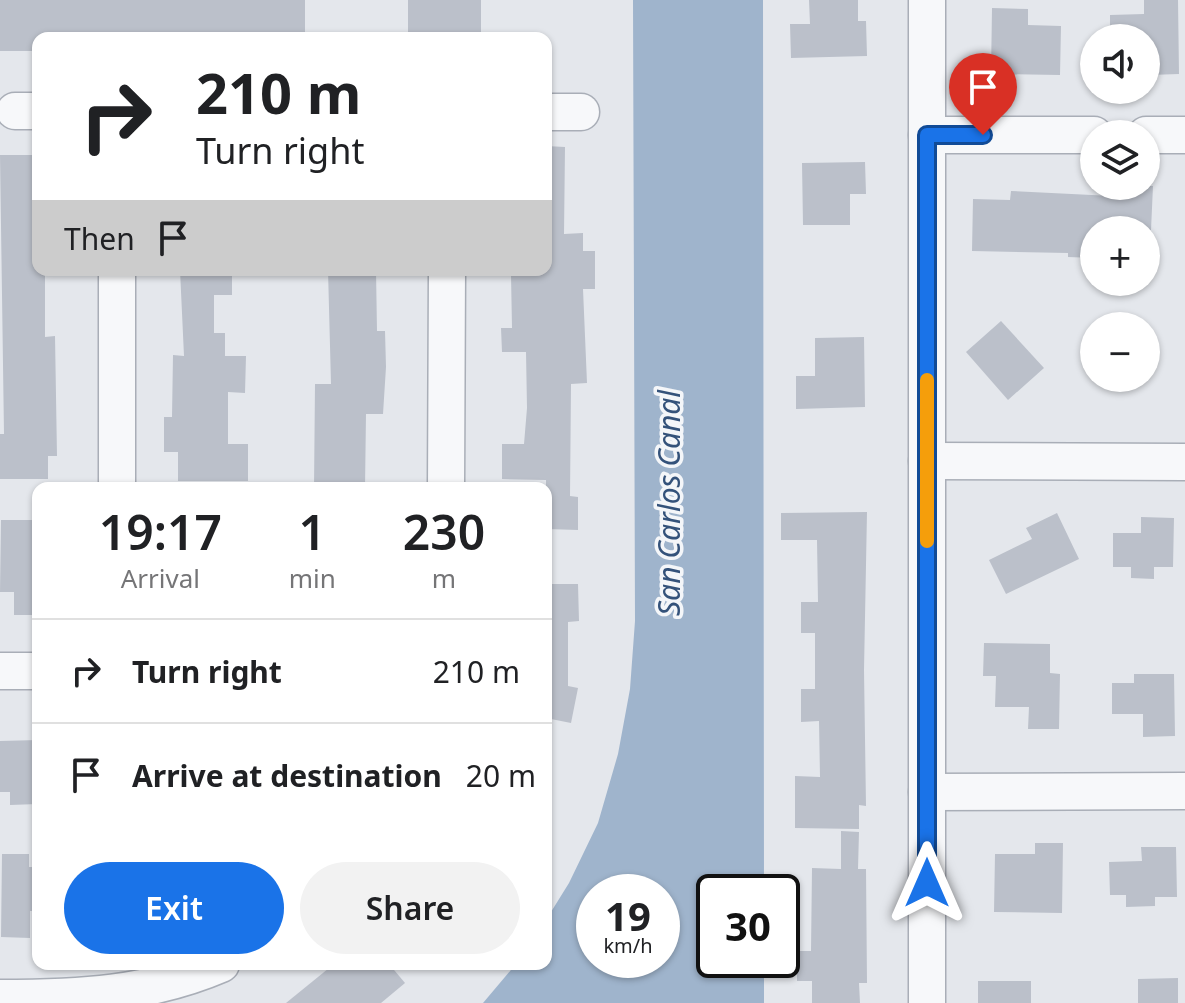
<!DOCTYPE html>
<meta charset="utf-8">
<style>
body{margin:0;font-family:"Noto Sans",sans-serif;background:#f2f2f2;color:#202124;height:100vh;display:flex;flex-direction:column;font-size:30px;white-space:nowrap}
*{box-sizing:border-box;margin:0}
p{font-size:26px;color:#757577}
.icon{flex:none;width:44px;height:44px;fill:none;stroke:currentColor;stroke-width:2;stroke-linecap:round;stroke-linejoin:round}
.map{position:relative;flex:1;overflow:hidden}
.sheet{position:absolute;left:32px;top:482px;width:520px;height:488px;display:flex;flex-direction:column;background:#fff;border-radius:16px;box-shadow:0 2px 6px #0004}
.sheet>*{flex:none}
.banner{position:absolute;left:32px;top:32px;width:520px;height:244px;border-radius:16px;box-shadow:0 2px 6px #0004;background:#fff;color:#202124;overflow:hidden}
.buttons{position:absolute;left:1080px;top:24px;display:grid;gap:16px}
.buttons a{display:grid;place-items:center;width:80px;height:80px;border-radius:50%;background:#fff;box-shadow:0 2px 6px #0004;font-size:40px}
.speed{position:absolute;left:576px;top:874px;display:flex;gap:16px;font-size:40px;font-weight:700;text-align:center}
.speed>*{display:grid;place-content:center;width:104px;height:104px;border-radius:50%;background:#fff;box-shadow:0 2px 6px #0004;line-height:1}
.speed small{font-size:20px;font-weight:400}
.speed .limit{border:4px solid #111;border-radius:12px;background:#fff;color:#111}
.pin{position:absolute;display:grid;place-items:center;width:68px;height:68px;color:#fff;margin:-82px -34px;border-radius:50% 50% 50% 0;rotate:-45deg;box-shadow:0 0 8px #0007}
.pin .icon{rotate:45deg}
.me{position:absolute;width:88px;margin:-44px;rotate:0deg;stroke-linejoin:round;filter:drop-shadow(0 0 6px #0008)}
.turn{display:flex;align-items:center;gap:28px;height:168px;padding:0 32px;font-size:36px}
.turn .icon{width:104px;height:104px;stroke-width:2.5}
.turn b{display:block;font-size:56px;line-height:68px}
.then{display:flex;align-items:center;height:76px;padding:0 32px;background:#0003;gap:16px;font-size:30px}
.eta{display:flex;justify-content:space-evenly;align-items:center;height:136px;text-align:center}
.eta b{font-size:48px;font-weight:600;line-height:56px}
.action{display:flex;gap:16px;margin-top:auto;padding:16px 32px}
.action a{flex:1;height:92px;border-radius:48px;background:#1a73e8;color:#fff;font-size:32px;font-weight:600;line-height:92px;text-align:center}
.action a+a{background:#f2f2f2;color:#202124}
ul{padding:0;list-style:none}
li{display:flex;align-items:center;gap:24px;height:104px;padding:0 32px;border-top:2px solid #e0e0e0}
li div{flex:1}
li b{display:block;font-size:30px}
li em{font-style:normal}
.map>svg:first-child{display:block}
.water{fill:#9fb4cc;fill-rule:evenodd}
.building{fill:#bbc0ca}
.lines{fill:none;stroke-linecap:round;stroke-linejoin:round}
.minor-casing{stroke:#a9aeb7;stroke-width:39}
.minor{stroke:#f7f8fa;stroke-width:36}
.route-casing{stroke:#114b97;stroke-width:20}
.route{stroke:#1a73e8;stroke-width:14}
.slow{stroke:#f59e0b;stroke-width:14}
.labels{text-anchor:middle;stroke-width:7;stroke-linejoin:round;paint-order:stroke}
.water-label{font-size:30px;font-style:italic;fill:#34527a;stroke:#f4f6f9}
</style>
<div class="map">
<svg width="1185" height="1003" viewBox="0 0 1185 1003">
<rect width="100%" height="100%" fill="#e4e7ec"/>
<!-- water -->
<path class="water" d="M633 0H763L764 892H714V960H764V1003H483L516 964H546V920L569 883 598 823 618 754 630 689 635 621ZM662 892V960H594V892Z"/>
<!-- building -->
<g class="building">
<polygon points="0,0 305,0 305,38 179,38 178,35 38,38 38,51 0,51"/>
<rect x="408" y="0" width="73" height="38"/>
<polygon points="809,0 858,0 858,21 866,21 867,56 791,58 790,24 810,24"/>
<polygon points="1144,0 1178,0 1179,74 1150,75 1150,62 1146,62 1146,38 1110,38 1110,15 1144,14"/>
<polygon points="992,8 1028,9 1028,25 1061,26 1060,75 991,74"/>
<polygon points="546,146 565,147 564,234 583,233 583,251 595,251 595,289 583,289 587,383 571,384 570,496 578,497 578,530 546,529 546,480 502,479 502,444 524,444 527,408 526,352 502,352 501,328 512,328 511,275 524,275 524,270 546,270"/>
<polygon points="0,155 38,155 38,270 45,270 45,337 55,336 57,456 48,456 48,479 0,479 0,434 4,434"/>
<polygon points="865,162 866,194 850,194 850,225 803,225 802,163"/>
<polygon points="1112,186 1153,186 1151,230 1094,230 1094,258 1068,257 1068,253 972,251 973,199 1010,200 1011,191 1112,196"/>
<polygon points="180,270 232,270 232,295 214,295 214,333 225,333 225,356 246,356 245,393 228,392 228,444 248,444 248,481 178,481 178,452 164,452 164,417 172,417 173,355 184,356"/>
<polygon points="328,270 376,270 377,331 385,331 386,367 383,414 366,414 365,488 314,488 315,384 331,384"/>
<polygon points="1001,321 1044,368 1008,400 966,352"/>
<polygon points="864,337 865,407 796,409 796,376 815,376 815,338"/>
<polygon points="867,512 864,670 866,806 859,805 859,829 795,828 795,776 820,777 819,721 801,722 801,689 815,689 815,633 801,633 801,602 818,602 817,540 781,540 781,513"/>
<polygon points="1057,513 1079,559 1006,594 989,560 1032,539 1026,528"/>
<polygon points="1141,517 1174,518 1173,567 1154,567 1154,579 1131,578 1131,567 1113,567 1113,533 1141,533"/>
<polygon points="1,520 38,520 38,615 14,615 14,592 0,592"/>
<polygon points="546,584 578,584 579,621 568,622 568,686 578,688 571,723 546,718"/>
<polygon points="984,643 1050,644 1050,673 1060,674 1059,729 1028,729 1029,707 995,707 996,676 983,676"/>
<polygon points="1134,674 1174,674 1175,736 1143,737 1143,714 1112,714 1112,683 1134,683"/>
<polygon points="38,740 38,804 10,805 10,792 0,792 0,741"/>
<polygon points="841,831 859,832 858,869 866,869 867,983 859,983 860,1003 812,1003 812,981 797,981 797,951 811,951 812,868 841,869"/>
<polygon points="1035,843 1063,843 1062,913 994,912 995,854 1035,854"/>
<polygon points="1141,847 1176,847 1177,897 1155,897 1155,906 1126,907 1126,895 1110,895 1109,862 1142,861"/>
<polygon points="2,854 29,854 29,867 38,867 38,911 30,911 30,938 1,937"/>
<polygon points="334,964 389,964 405,983 381,1003 286,1003"/>
<polygon points="1178,978 1178,1003 1138,1003 1138,979"/>
<rect x="978" y="981" width="53" height="22"/>
</g>
<g class="lines">
<defs>
<g id="minor">
<polyline points="15,111 38,111"/>
<polyline points="546,112 581,112"/>
<polyline points="927,135 1094,135"/>
<polyline points="1146,135 1185,135"/>
<polyline points="117,270 117,488"/>
<polyline points="927,461 1185,462"/>
<polyline points="446,488 447,270"/>
<polyline points="0,671 38,671"/>
<polyline points="927,792 1185,791"/>
<path d="M0 998C77 998 149 995 221 964"/>
<polyline points="927,1003 927,0"/>
</g>
</defs>
<!-- minor casing -->
<use href="#minor" class="minor-casing"/>
<!-- minor -->
<use href="#minor" class="minor"/>
</g>
<g class="lines">
<defs>
<polyline id="route" points="927,883 927,135 983,135"/>
</defs>
<!-- route casing -->
<use href="#route" class="route-casing"/>
<!-- route -->
<use href="#route" class="route"/>
<!-- slow -->
<polyline class="slow" points="927,541 927,380"/>
</g>
<g class="labels">
<!-- water labels -->
<g class="water-label">
<text transform="translate(670 503) rotate(-90)" y="10">San Carlos Canal</text>
</g>
</g>
</svg>
<div class="buttons">
<a><svg class="icon" aria-label="sound" viewBox="0 0 24 24"><path d="M4 9h4l5-4v14l-5-4H4zM17 9q2 3 0 6"/></svg></a>
<a><svg class="icon" aria-label="layers" viewBox="0 0 24 24"><path d="M12 4l9 5-9 5-9-5zM3 14l9 5 9-5"/></svg></a>
<a>+</a>
<a>−</a>
</div>
<div class="speed"><div>19<small>km/h</small></div><div class="limit">30</div></div>
<div class="pin" style="left:983px;top:135px;background:#d93025"><svg class="icon" aria-label="arrive" viewBox="0 0 24 24"><path d="M6 21V4h12l-3 4 3 4H6"/></svg></div>
<svg class="me" style="left:927px;top:883px" viewBox="-20 -20 40 40"><path d="M0-17L14 15 0 8-14 15z" fill="#1a73e8" stroke="#fff" stroke-width="4"/></svg>
<div class="banner">
<div class="turn"><svg class="icon" aria-label="right" viewBox="0 0 24 24"><path d="M7 20v-9h11M14 6l5 5-5 5"/></svg><div><b>210 m</b>Turn right</div></div>
<div class="then">Then<svg class="icon" aria-label="arrive" viewBox="0 0 24 24"><path d="M6 21V4h12l-3 4 3 4H6"/></svg></div>
</div>
<section class="sheet">
<div class="eta">
<div><b>19:17</b><p>Arrival</p></div>
<div><b>1</b><p>min</p></div>
<div><b>230</b><p>m</p></div>
</div>
<ul>
<li><svg class="icon" aria-label="right" viewBox="0 0 24 24"><path d="M7 20v-9h11M14 6l5 5-5 5"/></svg><div><b>Turn right</b></div><em>210 m</em></li>
<li><svg class="icon" aria-label="arrive" viewBox="0 0 24 24"><path d="M6 21V4h12l-3 4 3 4H6"/></svg><div><b>Arrive at destination</b></div><em>20 m</em></li>
</ul>
<div class="action"><a>Exit</a><a>Share</a></div>
</section>
</div>
